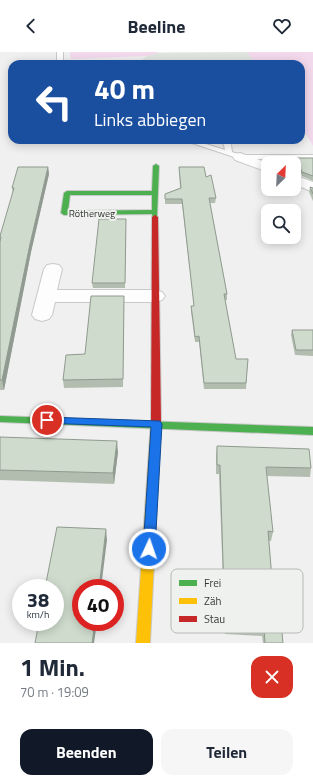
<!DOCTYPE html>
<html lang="de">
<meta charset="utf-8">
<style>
body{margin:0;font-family:"Titillium Web",sans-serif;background:#f6f6f7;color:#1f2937;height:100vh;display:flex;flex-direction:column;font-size:15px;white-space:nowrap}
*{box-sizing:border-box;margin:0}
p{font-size:13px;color:#747a83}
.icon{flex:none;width:22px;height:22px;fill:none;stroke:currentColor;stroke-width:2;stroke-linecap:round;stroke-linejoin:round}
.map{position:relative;height:591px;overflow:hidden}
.sheet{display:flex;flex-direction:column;background:#fff;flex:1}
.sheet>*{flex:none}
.top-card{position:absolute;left:8px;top:8px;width:297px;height:84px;border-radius:12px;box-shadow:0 2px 10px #0003;background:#1a4fa0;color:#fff;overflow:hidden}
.needle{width:26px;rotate:24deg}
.buttons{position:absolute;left:261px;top:104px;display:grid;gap:8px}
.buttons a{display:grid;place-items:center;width:40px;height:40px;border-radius:8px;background:#fff;box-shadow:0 2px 10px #0003;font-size:20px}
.speed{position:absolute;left:12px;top:527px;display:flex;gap:8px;font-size:20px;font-weight:700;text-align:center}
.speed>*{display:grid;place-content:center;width:52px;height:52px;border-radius:50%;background:#fff;box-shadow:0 2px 10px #0003;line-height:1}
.speed small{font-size:10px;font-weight:400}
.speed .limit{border:6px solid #d22;background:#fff;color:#111}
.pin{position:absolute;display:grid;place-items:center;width:34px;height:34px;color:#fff;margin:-17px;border:2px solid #fff;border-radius:50%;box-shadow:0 1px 4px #0007}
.me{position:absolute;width:44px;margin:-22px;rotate:3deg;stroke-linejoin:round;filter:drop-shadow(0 0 3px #0008)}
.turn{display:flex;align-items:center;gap:14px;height:84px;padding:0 20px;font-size:18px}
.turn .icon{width:52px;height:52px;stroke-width:2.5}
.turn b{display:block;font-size:28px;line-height:34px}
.round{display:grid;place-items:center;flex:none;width:42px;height:42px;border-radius:12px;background:#f6f6f7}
.summary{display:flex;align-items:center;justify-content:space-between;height:68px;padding:0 20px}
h1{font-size:24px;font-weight:700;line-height:30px}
.cta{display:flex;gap:8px;margin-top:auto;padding:8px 20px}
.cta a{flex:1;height:46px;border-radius:12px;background:#111827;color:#fff;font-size:16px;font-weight:700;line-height:46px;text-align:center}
.cta a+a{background:#f6f6f7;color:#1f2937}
header{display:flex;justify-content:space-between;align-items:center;height:52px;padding:0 20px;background:#fff;font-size:18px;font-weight:700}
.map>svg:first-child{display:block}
.built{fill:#e0e5df}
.green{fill:#f3d9ec}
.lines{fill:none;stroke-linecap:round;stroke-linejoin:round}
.lane-casing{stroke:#c8c9c8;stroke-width:2}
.street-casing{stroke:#c8c9c8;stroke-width:2}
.fast-casing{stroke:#c8c9c8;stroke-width:2}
.slow-casing{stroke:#c8c9c8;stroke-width:2}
.jam-casing{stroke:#c8c9c8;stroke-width:2}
.lane{fill:#fdfdfd;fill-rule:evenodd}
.street{fill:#fdfdfd;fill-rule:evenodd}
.fast{fill:#4caf50;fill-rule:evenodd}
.slow{fill:#ffc107;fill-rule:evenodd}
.jam{fill:#c62828;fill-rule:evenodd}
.wall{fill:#b2bdb0}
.shaded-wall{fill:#919a90}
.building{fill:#cfdccd;stroke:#919a90}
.route{fill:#1a73e8;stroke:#114b97}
.labels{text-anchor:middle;stroke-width:4;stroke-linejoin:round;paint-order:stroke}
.far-street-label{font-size:10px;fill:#353635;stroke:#eef1ee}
.key{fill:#eef1ee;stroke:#b6b9b6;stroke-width:1}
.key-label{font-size:11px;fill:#353635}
</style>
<header><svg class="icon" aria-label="back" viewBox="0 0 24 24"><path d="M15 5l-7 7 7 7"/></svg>Beeline<svg class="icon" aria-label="heart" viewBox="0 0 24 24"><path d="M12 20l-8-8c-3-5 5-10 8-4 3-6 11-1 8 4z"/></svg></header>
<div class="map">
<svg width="313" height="591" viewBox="0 0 313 591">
<rect width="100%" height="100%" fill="#eff0ef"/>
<!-- built -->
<polygon class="built" points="247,0 256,12 138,12 137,11 147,4 158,1"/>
<!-- green -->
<g class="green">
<polygon points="70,0 157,0 158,1 147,4 71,7"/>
<polygon points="247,0 313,0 313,94 301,73 301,12 256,12"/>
</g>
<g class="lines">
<defs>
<g id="lane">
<rect x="57" y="0" width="6" height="12"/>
<polygon points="183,88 193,88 225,98 224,93 219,88 226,88 231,92 232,100 241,103 313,103 313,107 240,107"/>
</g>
<g id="street">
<polygon points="240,101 268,111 268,120 235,108 233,105 235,102"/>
<polygon points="294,123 313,130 313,140 294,132"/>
<polygon points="53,212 59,213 62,217 57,238 155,238 162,240 165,244 162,248 155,250 55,250 52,263 49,267 42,269 35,267 32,263 44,217 47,213"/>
</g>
<g id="fast">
<path d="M156 112 159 114 157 166H153L152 162 64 163 61 161 64 141 67 139H152L153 114ZM70 143H152V158L68 159Z"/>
<polygon points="0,364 313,375 313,383 0,370"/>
</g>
<polygon id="slow" points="156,366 160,367 161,369 150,591 136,591 151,369 152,367"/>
<polygon id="jam" points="155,163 158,165 161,369 160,371 152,371 151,369 152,165"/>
</defs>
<!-- lane casing -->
<use href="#lane" class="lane-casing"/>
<!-- street casing -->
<use href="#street" class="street-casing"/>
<!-- fast casing -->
<use href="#fast" class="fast-casing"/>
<!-- slow casing -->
<use href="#slow" class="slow-casing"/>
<!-- jam casing -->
<use href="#jam" class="jam-casing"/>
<!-- lane -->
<use href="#lane" class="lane"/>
<!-- street -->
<use href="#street" class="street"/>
<!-- fast -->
<use href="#fast" class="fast"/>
<!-- slow -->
<use href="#slow" class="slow"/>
<!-- jam -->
<use href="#jam" class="jam"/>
</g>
<!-- wall -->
<g class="wall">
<polygon points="296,106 313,106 313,129 302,124 296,111"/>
<polygon points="48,115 49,122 31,200 4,338 0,338 0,184 13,142 12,136"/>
<polygon points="179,115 206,125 216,146 215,151 210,151 227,242 227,248 225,248 236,307 248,307 246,337 204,337 199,290 195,290 193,274 191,260 191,254 194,254 182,152 165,152 165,142 180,136"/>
<polygon points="310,135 313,136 313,149 309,140"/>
<polygon points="126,172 125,236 93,236 92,231"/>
<polygon points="124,252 123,335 64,336 63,328 85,302"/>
<polygon points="292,278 313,278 313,304 295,303 291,283"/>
<polygon points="0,385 118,400 114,432 0,428"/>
<polygon points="217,394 311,416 310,425 267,424 273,480 271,489 269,489 273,539 283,591 263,591 262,584 225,582 219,422 216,422 216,403"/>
</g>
<!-- shaded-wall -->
<g class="shaded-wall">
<polygon points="48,115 49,122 31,200 4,338 2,328 30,192"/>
<polygon points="117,389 118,400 114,432 113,421"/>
<polygon points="106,477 107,488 101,536 99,536"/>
<polygon points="95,570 97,570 94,591 92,591"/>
</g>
<!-- building -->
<g class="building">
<polygon points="296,106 313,106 313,124 302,120"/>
<polygon points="18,115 48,115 30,192 2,328 0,328 0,190 1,185 0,184 14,136 12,136"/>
<polygon points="179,115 204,115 206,125 211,123 216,146 209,146 227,242 224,242 236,307 248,307 246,331 204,331 199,284 195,285 193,268 191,254 194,254 182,147 165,147 165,142 181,136"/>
<polygon points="310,135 313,136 313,142"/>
<polygon points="99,167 126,167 125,231 92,231"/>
<polygon points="91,244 124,244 123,327 63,328 66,303 85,302"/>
<polygon points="292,278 313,278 313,298 296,298"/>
<polygon points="0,385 117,389 113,421 0,418"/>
<polygon points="217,394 309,397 311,416 266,415 273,480 268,479 273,539 278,538 283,591 265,591 264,574 225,573 220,413 217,413"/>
<polygon points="57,475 106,477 99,536 81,536 81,570 95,570 92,591 35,591 39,570 55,570 55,536 45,536"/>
</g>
<!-- route -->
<polygon class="route" points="47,365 160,369 162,372 155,497 153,501 149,502 145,501 143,497 151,375 43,371 42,368"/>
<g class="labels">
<!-- far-street labels -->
<g class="far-street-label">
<text x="92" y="165">Rötherweg</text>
</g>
</g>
<!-- legend -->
<rect x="171" y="517" width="132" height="64" rx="6" class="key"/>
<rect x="179" y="528" width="18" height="6" fill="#4caf50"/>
<rect x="179" y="546" width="18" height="6" fill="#ffc107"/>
<rect x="179" y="564" width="18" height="6" fill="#c62828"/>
<g class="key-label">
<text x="204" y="535">Frei</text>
<text x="204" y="553">Zäh</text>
<text x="204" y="571">Stau</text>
</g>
</svg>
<div class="buttons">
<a><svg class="needle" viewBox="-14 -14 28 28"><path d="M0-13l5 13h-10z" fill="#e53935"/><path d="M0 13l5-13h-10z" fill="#747a83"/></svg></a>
<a><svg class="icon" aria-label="search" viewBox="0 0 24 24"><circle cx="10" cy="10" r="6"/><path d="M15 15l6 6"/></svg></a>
</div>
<div class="speed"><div>38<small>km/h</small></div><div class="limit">40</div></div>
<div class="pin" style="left:47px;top:368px;background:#d93025"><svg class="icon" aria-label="arrive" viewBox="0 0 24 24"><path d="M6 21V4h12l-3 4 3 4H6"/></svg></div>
<svg class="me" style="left:149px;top:497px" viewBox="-20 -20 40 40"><circle r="17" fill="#1a73e8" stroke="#fff" stroke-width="3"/><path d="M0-11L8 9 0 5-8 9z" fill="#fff"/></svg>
<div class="top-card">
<div class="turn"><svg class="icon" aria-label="left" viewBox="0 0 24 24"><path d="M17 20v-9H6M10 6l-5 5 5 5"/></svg><div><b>40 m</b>Links abbiegen</div></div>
</div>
</div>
<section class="sheet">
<div class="summary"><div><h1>1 Min.</h1><p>70 m · 19:09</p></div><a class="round" style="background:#d93025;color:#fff"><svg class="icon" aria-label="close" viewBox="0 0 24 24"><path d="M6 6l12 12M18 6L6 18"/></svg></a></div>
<div class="cta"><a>Beenden</a><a>Teilen</a></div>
</section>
